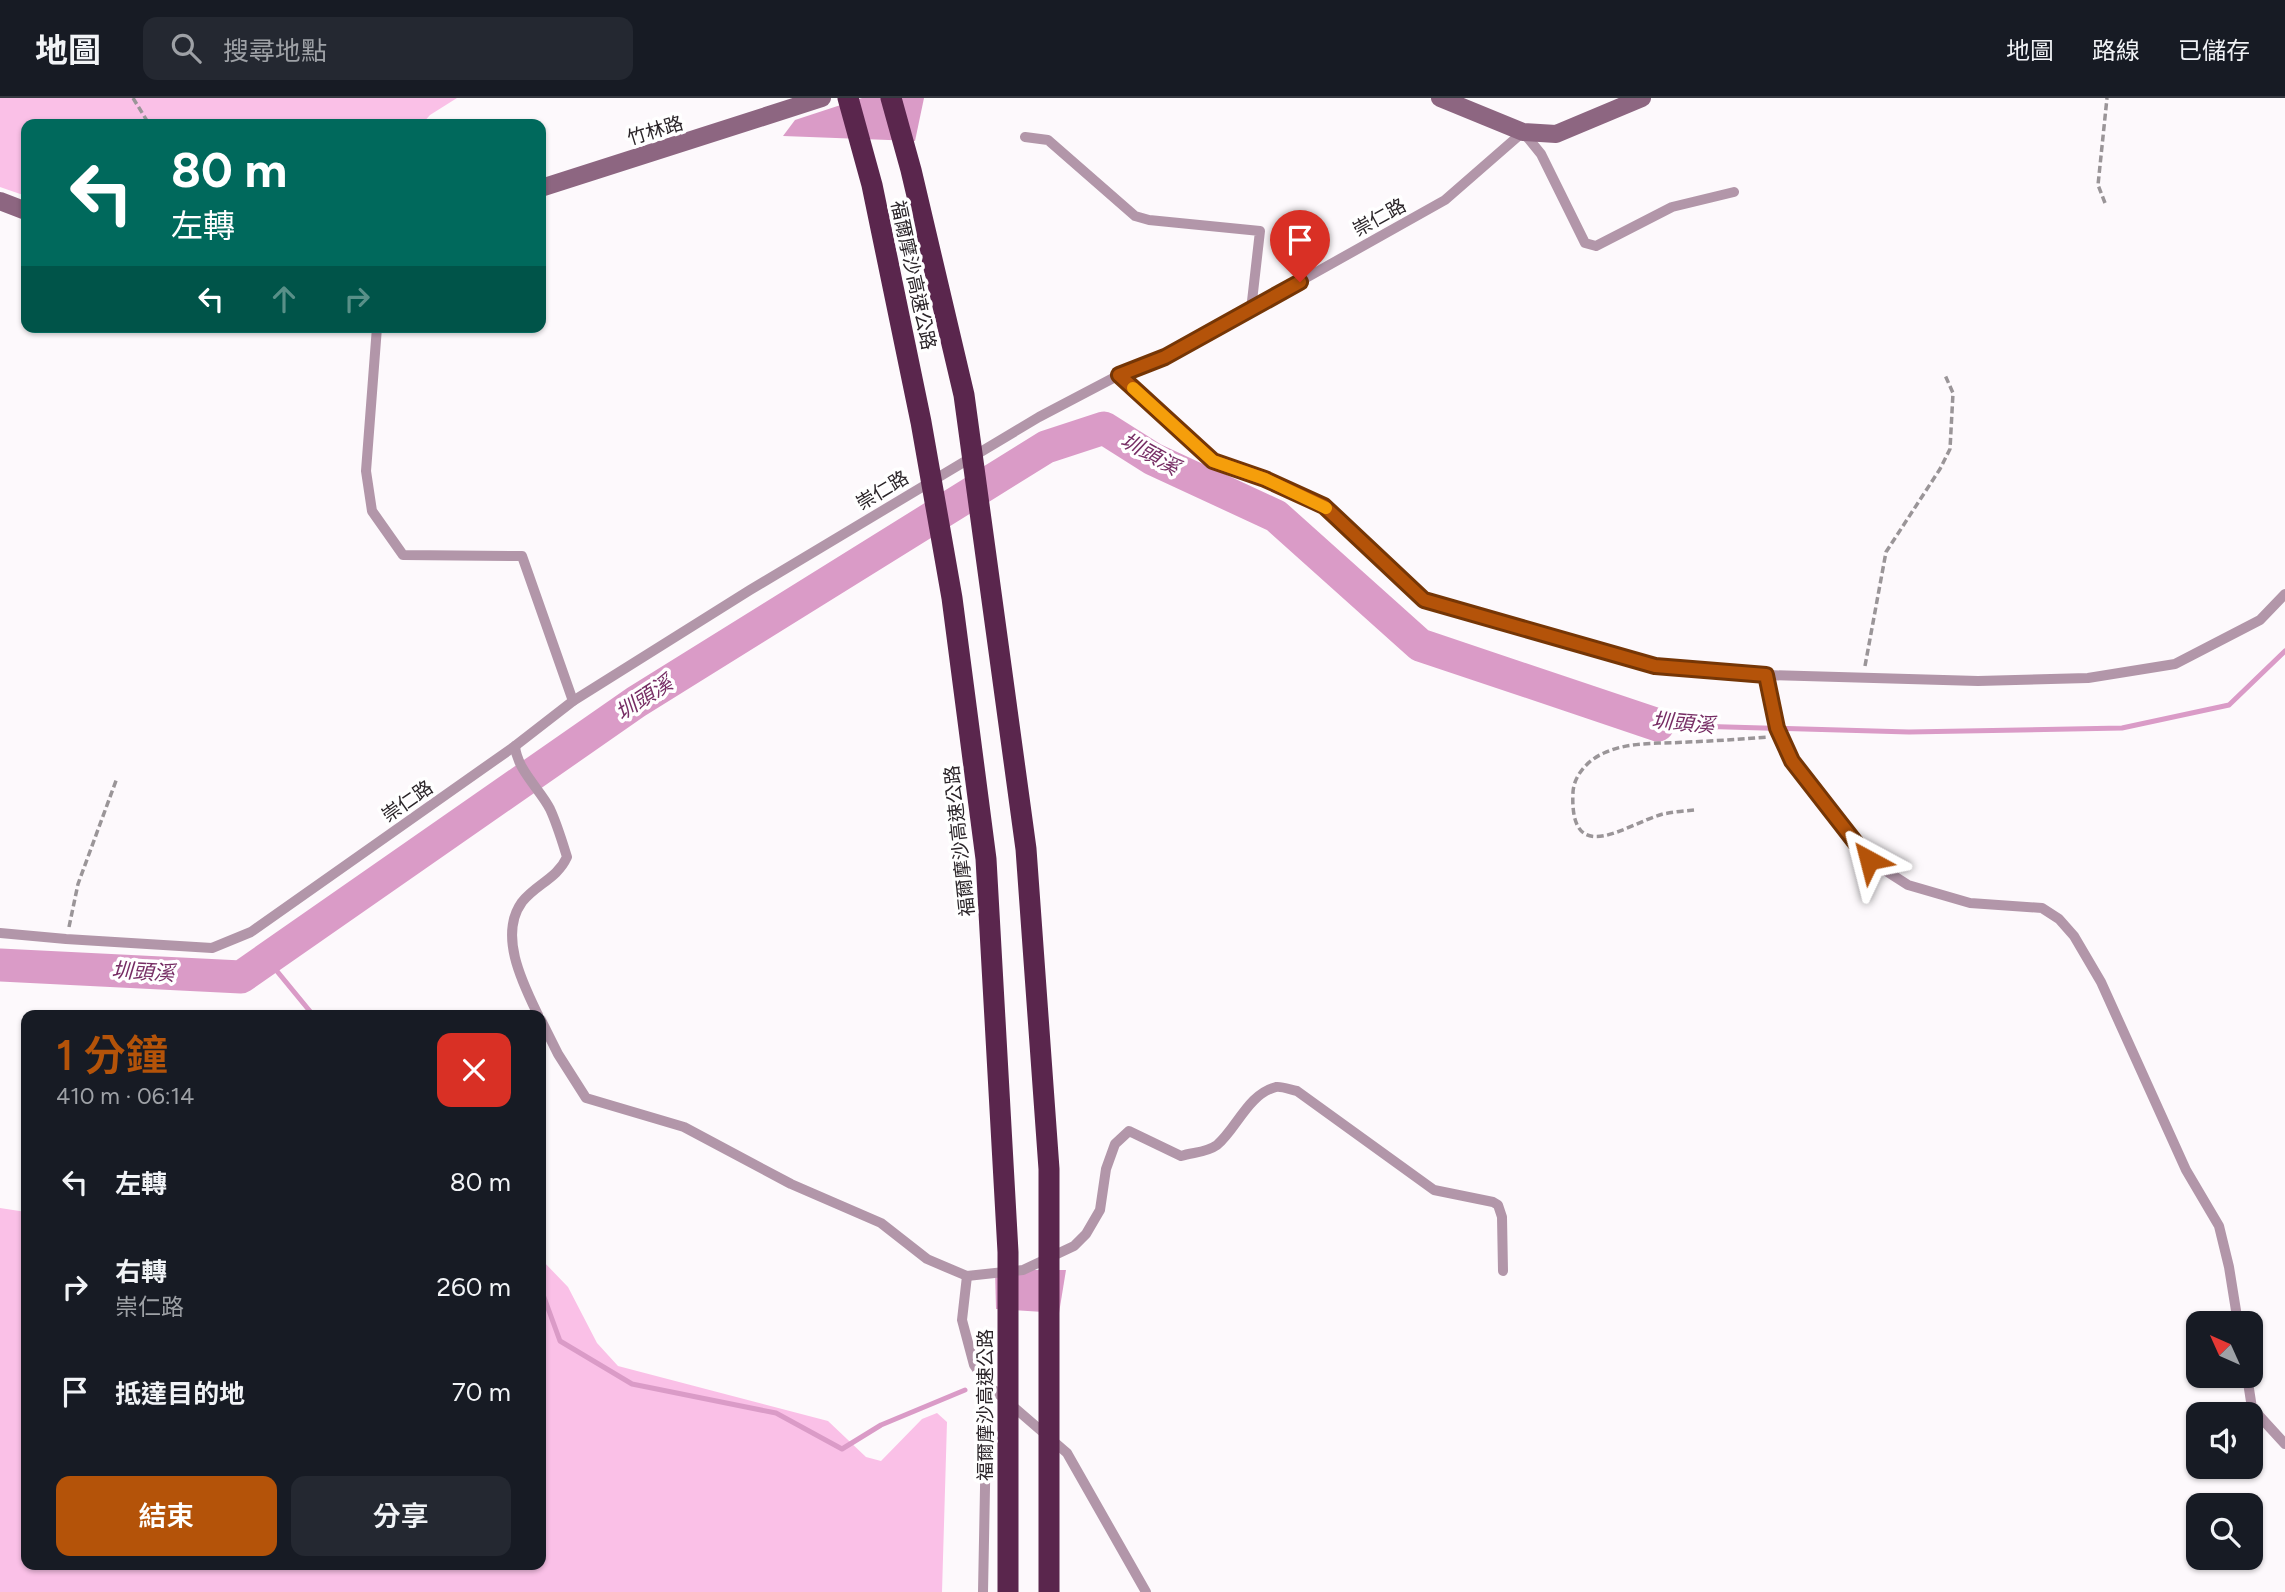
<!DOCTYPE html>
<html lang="zh-TW">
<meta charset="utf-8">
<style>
body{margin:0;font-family:Figtree,"Noto Sans TC",sans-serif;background:#242831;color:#f1f3f6;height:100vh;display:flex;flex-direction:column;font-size:26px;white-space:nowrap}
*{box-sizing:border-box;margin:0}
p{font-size:23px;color:#9ea1a6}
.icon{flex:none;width:38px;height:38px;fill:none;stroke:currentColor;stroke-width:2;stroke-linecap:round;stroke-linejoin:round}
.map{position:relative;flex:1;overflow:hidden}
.sheet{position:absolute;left:21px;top:912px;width:525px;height:560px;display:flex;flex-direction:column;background:#171b24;border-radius:14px;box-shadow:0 2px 5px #0004}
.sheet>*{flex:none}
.banner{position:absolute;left:21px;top:21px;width:525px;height:214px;border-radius:14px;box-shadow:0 2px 5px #0004;background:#00695c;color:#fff;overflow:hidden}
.needle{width:46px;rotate:315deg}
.controls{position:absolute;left:2186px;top:1213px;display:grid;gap:14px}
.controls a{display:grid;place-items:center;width:77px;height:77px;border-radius:14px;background:#171b24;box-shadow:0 2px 5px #0004;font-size:35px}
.pin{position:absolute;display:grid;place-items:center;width:60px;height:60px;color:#fff;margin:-72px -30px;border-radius:50% 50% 50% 0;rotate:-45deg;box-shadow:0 0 7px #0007}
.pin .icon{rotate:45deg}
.me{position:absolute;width:77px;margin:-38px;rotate:322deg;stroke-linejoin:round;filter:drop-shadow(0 0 5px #0008)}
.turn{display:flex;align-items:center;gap:24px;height:147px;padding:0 35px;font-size:32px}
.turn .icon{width:91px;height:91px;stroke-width:2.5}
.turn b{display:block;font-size:49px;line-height:60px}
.lanes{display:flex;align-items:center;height:66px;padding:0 35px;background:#0003;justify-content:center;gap:35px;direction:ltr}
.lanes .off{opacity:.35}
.round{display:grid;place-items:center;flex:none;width:74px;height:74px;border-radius:14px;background:#242831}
.overview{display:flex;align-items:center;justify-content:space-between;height:119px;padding:0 35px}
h1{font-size:42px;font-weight:600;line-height:52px;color:#b45309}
.primary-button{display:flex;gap:14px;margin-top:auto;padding:14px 35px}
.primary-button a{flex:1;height:80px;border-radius:14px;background:#b45309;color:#fff;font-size:28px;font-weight:600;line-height:80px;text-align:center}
.primary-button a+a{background:#242831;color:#f1f3f6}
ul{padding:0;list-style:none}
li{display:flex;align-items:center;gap:21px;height:105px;padding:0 35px}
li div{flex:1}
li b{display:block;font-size:26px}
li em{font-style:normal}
header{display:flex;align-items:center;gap:42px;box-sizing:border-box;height:98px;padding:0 35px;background:#171b24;border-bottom:2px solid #363941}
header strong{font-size:33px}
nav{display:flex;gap:38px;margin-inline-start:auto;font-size:24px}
.search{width:490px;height:63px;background:#242831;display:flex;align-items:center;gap:18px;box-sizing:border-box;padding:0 24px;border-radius:14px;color:#9ea1a6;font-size:26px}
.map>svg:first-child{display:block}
.green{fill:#fac0e7}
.water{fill:#da9bc7}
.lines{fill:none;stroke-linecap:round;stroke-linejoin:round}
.stream{stroke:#da9bc7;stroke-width:5}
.river{stroke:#da9bc7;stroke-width:33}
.path{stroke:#9a9598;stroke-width:3.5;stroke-dasharray:7 3.5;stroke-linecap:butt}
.lane{stroke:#b296a9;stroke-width:10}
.secondary{stroke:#8d6681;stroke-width:18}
.highway-bridge{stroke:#5a264d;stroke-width:21}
.route-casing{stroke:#753606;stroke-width:18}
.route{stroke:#b45309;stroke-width:12}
.slow{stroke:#f59e0b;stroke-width:12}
.labels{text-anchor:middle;stroke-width:7;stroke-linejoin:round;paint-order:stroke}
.street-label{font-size:19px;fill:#2b2529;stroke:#fff}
.water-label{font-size:21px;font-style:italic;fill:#762d64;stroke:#fff}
</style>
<header>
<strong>地圖</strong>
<div class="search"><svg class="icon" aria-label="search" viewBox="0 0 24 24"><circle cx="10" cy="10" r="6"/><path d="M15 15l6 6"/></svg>搜尋地點</div>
<nav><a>地圖</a><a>路線</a><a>已儲存</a></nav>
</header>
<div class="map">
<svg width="2285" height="1494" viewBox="0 0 2285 1494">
<rect width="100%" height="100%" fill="#fdf9fc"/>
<!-- green -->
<g class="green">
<polygon points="0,0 457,0 430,17 422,26 26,26 26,98 0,89"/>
<polygon points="0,1110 26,1114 26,1466 541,1466 541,1161 568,1189 597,1245 618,1268 828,1323 866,1359 881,1363 922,1321 937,1315 947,1324 942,1494 0,1494"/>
</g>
<!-- water -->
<g class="water">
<polygon points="862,0 924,0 915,43 783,38 795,22"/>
<polygon points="995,1172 1066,1172 1059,1215 996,1211"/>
</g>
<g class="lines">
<!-- stream -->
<g class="stream">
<polyline points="1658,627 1909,634 2122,630 2229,607 2285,553"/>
<polyline points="267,861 313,917"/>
<polyline points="541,1191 560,1243 632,1286 776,1315 842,1351 881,1327 965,1292"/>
</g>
<!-- river -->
<polyline class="river" points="0,867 241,879 636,604 1046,349 1104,330 1153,361 1276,418 1420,547 1658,627"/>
<!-- path -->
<g class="path">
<polyline points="133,0 149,26"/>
<polyline points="2105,105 2098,87 2107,0"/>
<polyline points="1865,568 1886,454 1940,371 1950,351 1953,295 1945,277"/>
<path d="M1694 712C1684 713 1673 714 1663 716 1626 726 1569 772 1573 694 1574 677 1588 662 1604 655 1630 643 1660 646 1688 644 1715 643 1741 641 1768 639"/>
<polyline points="69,829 78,786 117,680"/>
</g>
<!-- lane -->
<g class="lane">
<polyline points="1025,39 1048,42 1135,118 1149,122 1260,133 1251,212"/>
<polyline points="377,229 366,373 372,413 403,457 522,458 573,603"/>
<polyline points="1119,277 1213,363 1265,381 1324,408 1425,503 1655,568 1766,577 1978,583 2088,580 2175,566 2260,522 2285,496"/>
<polyline points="1766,577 1777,630 1792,663 1869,762 1908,787 1970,805 2042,810 2059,821 2074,838 2101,884 2186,1072 2219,1128 2229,1169 2238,1225"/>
<path d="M515 648C517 672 540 691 550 711 557 726 562 743 567 759 557 781 536 786 522 804 498 837 523 886 538 917"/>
<polyline points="0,835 66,841 212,850 251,834 515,648 573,603 750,492 1039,319 1119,277 1165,259 1445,102 1523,34 1541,56 1585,145 1596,148 1672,109 1734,94"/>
<path d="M541 922 558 956 586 1000 684 1029 791 1086 881 1125 927 1161 967 1178 1023 1172 1074 1148 1086 1136 1100 1112 1106 1071 1115 1046 1129 1033 1181 1058C1193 1054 1206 1055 1217 1047 1237 1030 1248 996 1276 989 1282 988 1291 992 1297 993L1434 1092 1493 1104 1498 1107 1502 1119 1503 1173"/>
<polyline points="967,1178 962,1222 974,1267 987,1286 1067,1355 1146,1494"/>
<polyline points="2247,1278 2252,1310 2285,1346"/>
<polyline points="983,1494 987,1286"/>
</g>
<!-- secondary -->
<g class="secondary">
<polyline points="1440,0 1523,34 1556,36 1642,0"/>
<polyline points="541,90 822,0"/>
<polyline points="0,103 26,113"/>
</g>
<!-- highway-bridge -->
<g class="highway-bridge">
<polyline points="848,0 872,87 921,324 952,500 986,761 1008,1154 1008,1494"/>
<polyline points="891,0 911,72 964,297 1026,751 1049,1071 1049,1494"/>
</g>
</g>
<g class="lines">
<defs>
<polyline id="route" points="1300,184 1165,259 1119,277 1213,363 1265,381 1324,408 1424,502 1655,568 1766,577 1777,630 1792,663 1869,762"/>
</defs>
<!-- route casing -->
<use href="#route" class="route-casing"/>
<!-- route -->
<use href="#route" class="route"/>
<!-- slow -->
<polyline class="slow" points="1133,290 1213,363 1265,381 1326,410"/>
</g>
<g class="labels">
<!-- street labels -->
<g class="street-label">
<text transform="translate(655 32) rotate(-17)" y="7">竹林路</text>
<text transform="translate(1379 119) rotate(-29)" y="7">崇仁路</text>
<text transform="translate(914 177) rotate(78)" y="7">福爾摩沙高速公路</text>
<text transform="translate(882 392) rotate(-31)" y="7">崇仁路</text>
<text transform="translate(407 703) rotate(-35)" y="7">崇仁路</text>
<text transform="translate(959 743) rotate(-96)" y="7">福爾摩沙高速公路</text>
<text transform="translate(985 1307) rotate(-90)" y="7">福爾摩沙高速公路</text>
</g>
<!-- water labels -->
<g class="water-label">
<text transform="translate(1150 356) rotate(29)" y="7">圳頭溪</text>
<text transform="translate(644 600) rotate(-33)" y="7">圳頭溪</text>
<text transform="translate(1683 625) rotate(5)" y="7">圳頭溪</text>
<text transform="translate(143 874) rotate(3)" y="7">圳頭溪</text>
</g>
</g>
</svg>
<div class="controls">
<a><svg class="needle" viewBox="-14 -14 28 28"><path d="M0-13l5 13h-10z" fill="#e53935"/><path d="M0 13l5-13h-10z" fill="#9ea1a6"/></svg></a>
<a><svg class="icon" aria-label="sound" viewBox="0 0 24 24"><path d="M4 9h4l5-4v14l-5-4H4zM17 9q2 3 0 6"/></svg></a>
<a><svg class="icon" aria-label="search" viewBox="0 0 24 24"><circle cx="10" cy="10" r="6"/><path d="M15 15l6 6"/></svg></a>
</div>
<div class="pin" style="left:1300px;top:184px;background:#d93025"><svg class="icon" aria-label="arrive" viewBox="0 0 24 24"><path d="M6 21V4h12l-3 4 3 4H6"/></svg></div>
<svg class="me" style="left:1869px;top:762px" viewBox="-20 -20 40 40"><path d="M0-17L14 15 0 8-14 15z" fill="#b45309" stroke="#fff" stroke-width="4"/></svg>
<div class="banner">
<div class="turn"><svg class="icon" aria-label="left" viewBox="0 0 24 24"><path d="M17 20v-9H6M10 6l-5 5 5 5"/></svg><div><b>80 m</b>左轉</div></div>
<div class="lanes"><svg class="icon" aria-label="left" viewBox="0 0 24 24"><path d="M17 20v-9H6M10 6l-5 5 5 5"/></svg><svg class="icon off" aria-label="ahead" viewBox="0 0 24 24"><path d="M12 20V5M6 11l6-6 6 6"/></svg><svg class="icon off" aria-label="right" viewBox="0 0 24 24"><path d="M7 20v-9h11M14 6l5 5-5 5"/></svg></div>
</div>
<section class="sheet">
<div class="overview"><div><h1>1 分鐘</h1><p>410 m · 06:14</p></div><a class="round" style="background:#d93025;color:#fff"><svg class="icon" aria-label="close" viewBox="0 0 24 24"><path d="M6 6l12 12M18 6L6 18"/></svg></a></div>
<ul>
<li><svg class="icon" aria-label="left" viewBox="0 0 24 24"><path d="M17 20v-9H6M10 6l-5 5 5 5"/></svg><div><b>左轉</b></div><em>80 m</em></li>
<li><svg class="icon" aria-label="right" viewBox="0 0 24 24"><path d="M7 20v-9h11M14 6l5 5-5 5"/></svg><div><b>右轉</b><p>崇仁路</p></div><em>260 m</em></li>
<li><svg class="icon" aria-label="arrive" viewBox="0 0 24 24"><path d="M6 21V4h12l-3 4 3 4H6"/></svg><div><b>抵達目的地</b></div><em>70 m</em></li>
</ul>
<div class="primary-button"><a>結束</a><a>分享</a></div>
</section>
</div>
